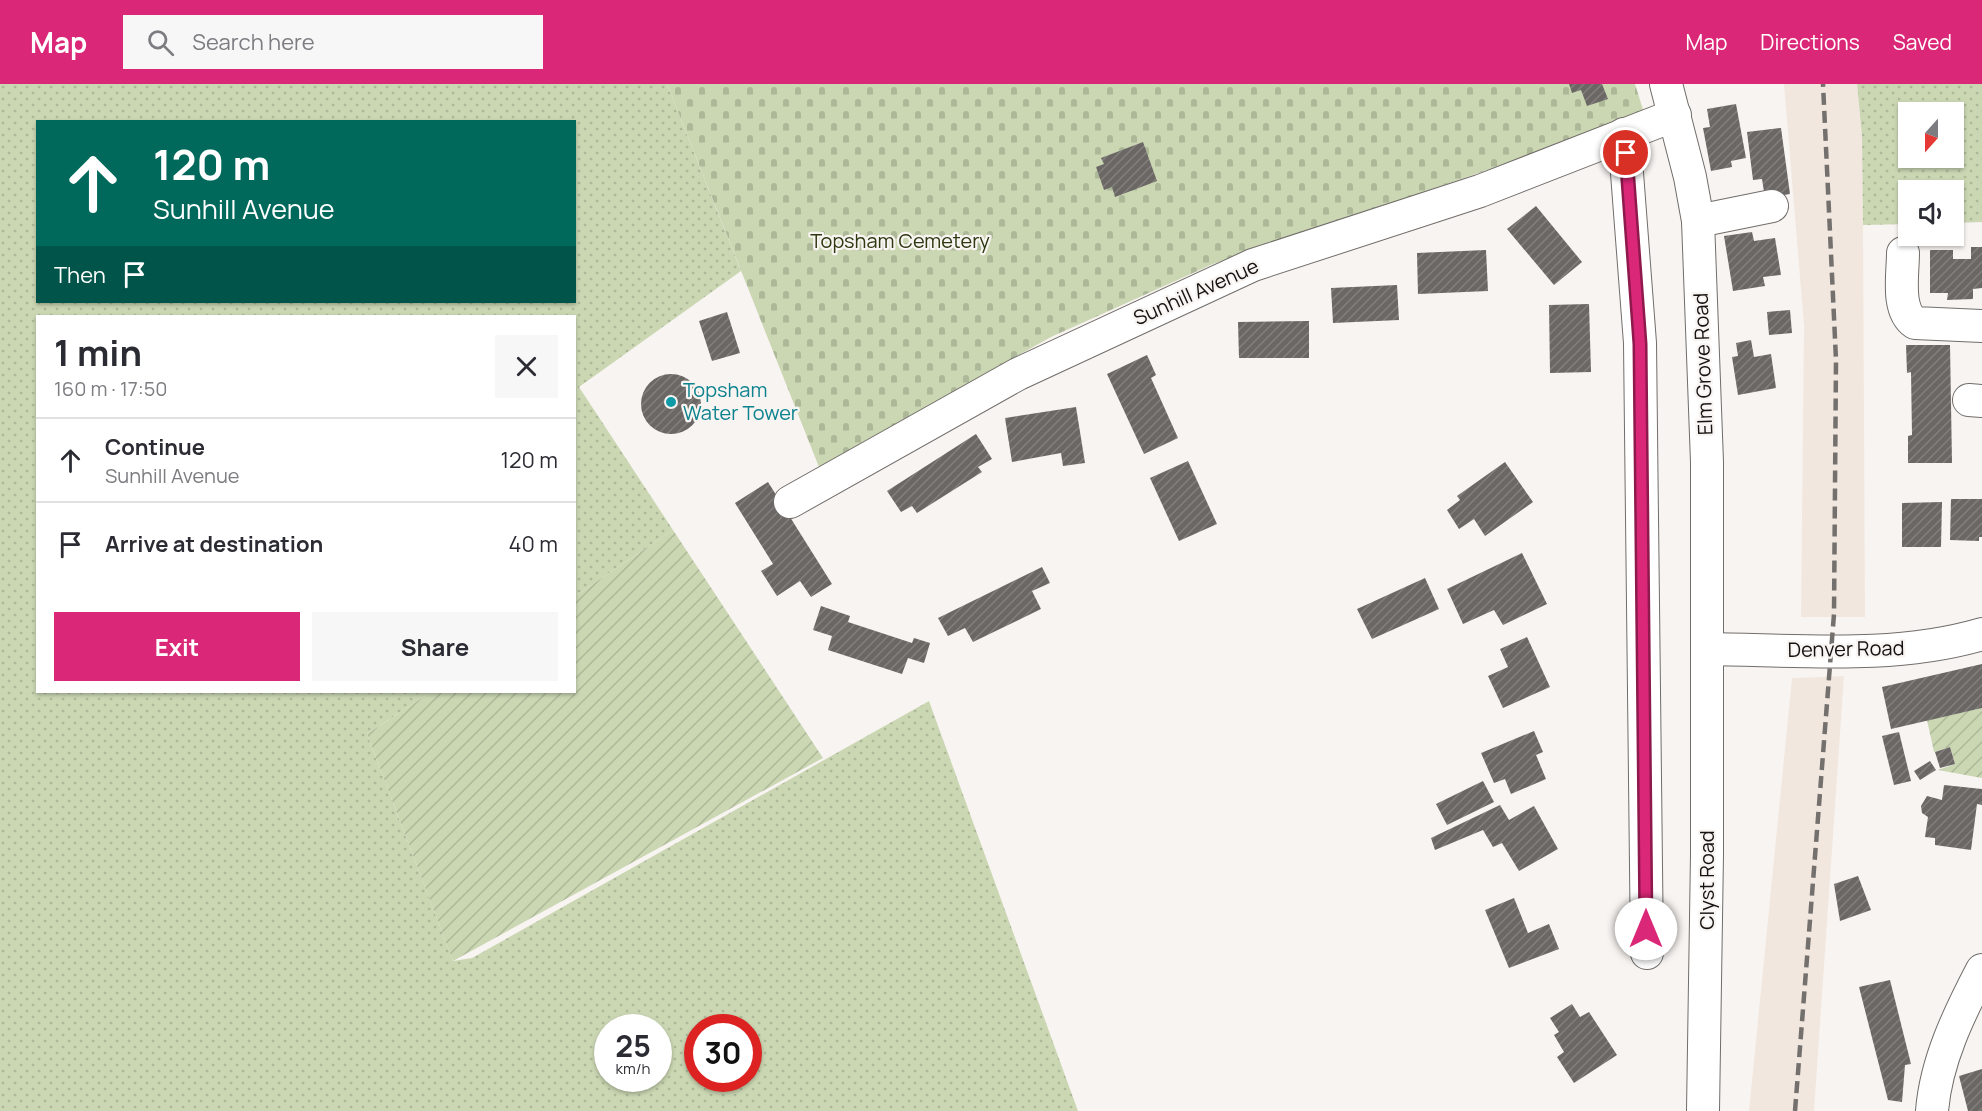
<!DOCTYPE html>
<meta charset="utf-8">
<style>
body{margin:0;font-family:Manrope,sans-serif;background:#f7f7f7;color:#2b2b33;height:100vh;display:flex;flex-direction:column;font-size:22px;white-space:nowrap}
*{box-sizing:border-box;margin:0}
p{font-size:20px;color:#7c7c81}
.icon{flex:none;width:33px;height:33px;fill:none;stroke:currentColor;stroke-width:2;stroke-linecap:round;stroke-linejoin:round}
.map{position:relative;flex:1;overflow:hidden}
.sheet{position:absolute;left:36px;top:231px;width:540px;height:378px;display:flex;flex-direction:column;background:#fff;border-radius:0px;box-shadow:0 2px 4px #0004}
.sheet>*{flex:none}
.guide{position:absolute;left:36px;top:36px;width:540px;height:183px;border-radius:0px;box-shadow:0 2px 4px #0004;background:#00695c;color:#fff;overflow:hidden}
.needle{width:39px;rotate:201deg}
.controls{position:absolute;left:1898px;top:18px;display:grid;gap:12px}
.controls a{display:grid;place-items:center;width:66px;height:66px;border-radius:0px;background:#fff;box-shadow:0 2px 4px #0004;font-size:30px}
.speed{position:absolute;left:594px;top:930px;display:flex;gap:12px;font-size:30px;font-weight:700;text-align:center}
.speed>*{display:grid;place-content:center;width:78px;height:78px;border-radius:50%;background:#fff;box-shadow:0 2px 4px #0004;line-height:1}
.speed small{font-size:15px;font-weight:400}
.speed .limit{border:9px solid #d22;background:#fff;color:#111}
.pin{position:absolute;display:grid;place-items:center;width:51px;height:51px;color:#fff;margin:-26px;border:3px solid #fff;border-radius:50%;box-shadow:0 2px 6px #0007}
.me{position:absolute;width:66px;margin:-33px;rotate:0deg;stroke-linejoin:round;filter:drop-shadow(0 0 4px #0008)}
.turn{display:flex;align-items:center;gap:21px;height:126px;padding:0 18px;font-size:27px}
.turn .icon{width:78px;height:78px;stroke-width:2.5}
.turn b{display:block;font-size:42px;line-height:51px}
.then{display:flex;align-items:center;height:57px;padding:0 18px;background:#0003;gap:12px;font-size:22px}
.round{display:grid;place-items:center;flex:none;width:63px;height:63px;border-radius:0px;background:#f7f7f7}
.overview{display:flex;align-items:center;justify-content:space-between;height:102px;padding:0 18px}
h1{font-size:36px;font-weight:700;line-height:45px}
.button{display:flex;gap:12px;margin-top:auto;padding:12px 18px}
.button a{flex:1;height:69px;border-radius:0px;background:#db2777;color:#fff;font-size:24px;font-weight:700;line-height:69px;text-align:center}
.button a+a{background:#f7f7f7;color:#2b2b33}
ul{padding:0;list-style:none}
li{display:flex;align-items:center;gap:18px;height:84px;padding:0 18px;border-top:2px solid #e1e1e2}
li div{flex:1}
li b{display:block;font-size:22px}
li em{font-style:normal}
header{display:flex;align-items:center;gap:36px;box-sizing:border-box;height:84px;padding:0 30px;background:#db2777;color:#fff}
header strong{font-size:28px}
nav{display:flex;gap:33px;margin-inline-start:auto;font-size:21px}
.search{width:420px;height:54px;background:#f7f7f7;display:flex;align-items:center;gap:15px;box-sizing:border-box;padding:0 21px;border-radius:0px;color:#7c7c81;font-size:22px}
.map>svg:first-child{display:block}
.built{fill:#f2e7df}
.grass{fill:url(#grass-dots);fill-rule:evenodd}
.cemetery{fill:url(#cemetery-stones)}
.garden{fill:url(#garden-furrows)}
.building{fill:url(#building-hatch)}
.lines{fill:none;stroke-linecap:round;stroke-linejoin:round}
.minor-casing{stroke:#716d6a;stroke-width:34}
.minor{stroke:#fff;stroke-width:32}
.rail{stroke:#73706e;stroke-width:4.5;stroke-dasharray:12 6;stroke-linecap:butt}
.route-casing{stroke:#8e194d;stroke-width:15}
.route{stroke:#db2777;stroke-width:10}
.culture-dot{fill:#0f9aa8;stroke:#f8f4f1;stroke-width:2}
.labels{text-anchor:middle;stroke-width:4.5;stroke-linejoin:round;paint-order:stroke}
.park-label{font-size:20px;fill:#2e3811;stroke:#f8f4f1}
.street-label{font-size:20px;fill:#151312;stroke:#f8f4f1}
.culture-label{font-size:20px;fill:#0d838f;stroke:#f8f4f1;text-anchor:start}
</style>
<header>
<strong>Map</strong>
<div class="search"><svg class="icon" aria-label="search" viewBox="0 0 24 24"><circle cx="10" cy="10" r="6"/><path d="M15 15l6 6"/></svg>Search here</div>
<nav><a>Map</a><a>Directions</a><a>Saved</a></nav>
</header>
<div class="map">
<svg width="1982" height="1027" viewBox="0 0 1982 1027">
<defs>
<pattern id="grass-dots" width="8" height="8" patternUnits="userSpaceOnUse" patternTransform="scale(1.5)"><rect width="8" height="8" fill="#cbd7b3"/><path d="M2 2h.1M6 6h.1" fill="none" stroke="#adb899" stroke-width="1.8" stroke-linecap="round"/></pattern>
<pattern id="cemetery-stones" width="16" height="16" patternUnits="userSpaceOnUse" patternTransform="scale(1.5)"><rect width="16" height="16" fill="#cbd7b3"/><path d="M2 7V4a2 2 0 0 1 4 0v3zM10 15v-3a2 2 0 0 1 4 0v3z" fill="#adb899"/></pattern>
<pattern id="garden-furrows" width="10" height="10" patternUnits="userSpaceOnUse" patternTransform="scale(1.5)"><rect width="10" height="10" fill="#cbd7b3"/><path d="M-1 1l2-2M0 10L10 0M9 11l2-2" fill="none" stroke="#adb899"/></pattern>
<pattern id="building-hatch" width="6" height="6" patternUnits="userSpaceOnUse" patternTransform="scale(1.5)"><rect width="6" height="6" fill="#6a6764"/><path d="M-1 1l2-2M0 6l6-6M5 7l2-2" fill="none" stroke="#827f7d"/></pattern>
</defs>
<rect width="100%" height="100%" fill="#f8f4f1"/>
<!-- built -->
<g class="built">
<polygon points="1784,0 1857,0 1862,52 1863,141 1865,533 1801,533 1804,242"/>
<polygon points="1844,592 1814,1027 1749,1027 1792,594"/>
</g>
<!-- grass -->
<g class="grass">
<path d="M0 0H667L741 187 579 303 673 446 575 512 574 232H38V608H431L367 650 453 877 472 874 929 617 1078 1027H0ZM38 38H574V218H38ZM608 944H658V994H608ZM698 944H748V994H698Z"/>
<path d="M1857 0H1982V138L1953 139V106H1908V140L1863 141 1862 52ZM1908 28H1953V74H1908Z"/>
</g>
<!-- cemetery -->
<polygon class="cemetery" points="667,0 1635,0 1645,32 1213,180 1051,253 819,383"/>
<!-- garden -->
<g class="garden">
<polygon points="673,446 823,674 453,877 367,650 431,608 574,608 575,512"/>
<polygon points="1982,624 1982,694 1938,686 1955,680 1950,663 1934,668 1927,636"/>
</g>
<!-- building -->
<g class="building">
<polygon points="1569,0 1602,0 1608,15 1587,22 1581,6 1572,9"/>
<polygon points="1736,20 1746,74 1731,77 1732,83 1711,87 1703,44 1710,43 1707,25"/>
<polygon points="1781,44 1790,110 1765,114 1762,95 1753,96 1747,48"/>
<polygon points="1143,58 1157,97 1115,113 1112,103 1104,106 1096,83 1104,80 1101,74"/>
<polygon points="1536,122 1582,178 1554,201 1507,145"/>
<polygon points="1752,148 1754,157 1775,154 1781,191 1763,193 1765,202 1733,207 1724,152"/>
<polygon points="1971,163 1982,163 1982,204 1973,205 1973,215 1947,216 1948,209 1930,209 1930,166 1953,166 1953,175 1971,175"/>
<polygon points="1486,166 1488,207 1418,210 1417,169"/>
<polygon points="1397,201 1399,236 1333,239 1331,204"/>
<polygon points="1589,220 1591,288 1550,289 1549,221"/>
<polygon points="1790,226 1792,249 1769,251 1767,228"/>
<polygon points="727,228 740,269 712,277 699,237"/>
<polygon points="1309,237 1309,274 1239,274 1238,238"/>
<polygon points="1751,256 1754,273 1771,270 1776,304 1738,311 1732,273 1738,272 1736,259"/>
<polygon points="1906,261 1950,261 1952,379 1908,379 1908,352 1912,351 1911,288 1907,289"/>
<polygon points="1147,271 1156,291 1151,294 1178,354 1144,370 1107,290"/>
<circle cx="671" cy="320" r="30"/>
<polygon points="1076,323 1085,379 1063,382 1061,369 1012,378 1005,334"/>
<polygon points="976,350 992,375 978,383 982,388 917,429 912,422 901,428 887,407"/>
<polygon points="1188,377 1217,440 1179,457 1150,394"/>
<polygon points="1505,378 1533,418 1485,452 1474,435 1459,445 1447,426 1460,416 1457,412"/>
<polygon points="768,398 832,500 811,513 800,497 777,512 761,487 773,480 735,419"/>
<polygon points="1951,415 1982,415 1982,453 1979,453 1979,457 1950,456"/>
<polygon points="1942,418 1941,463 1902,463 1902,419"/>
<polygon points="1522,469 1547,520 1503,541 1494,526 1463,540 1447,505"/>
<polygon points="1042,483 1050,499 1032,507 1041,525 973,558 965,544 948,552 938,534"/>
<polygon points="1425,494 1439,525 1372,555 1357,525"/>
<polygon points="821,522 850,532 848,538 912,559 914,554 930,559 924,579 908,574 902,590 828,566 832,552 813,546"/>
<polygon points="1527,553 1550,603 1503,624 1488,592 1508,583 1500,565"/>
<polygon points="1982,580 1982,624 1891,645 1882,603"/>
<polygon points="1534,647 1543,668 1536,671 1546,695 1511,710 1505,695 1494,699 1481,669"/>
<polygon points="1899,648 1911,697 1894,701 1882,652"/>
<polygon points="1950,663 1955,680 1940,684 1935,668"/>
<polygon points="1930,677 1936,686 1920,696 1914,687"/>
<polygon points="1483,697 1494,718 1447,741 1436,720"/>
<polygon points="1944,701 1982,705 1982,721 1977,720 1971,766 1935,761 1935,754 1925,753 1928,733 1922,729 1921,722 1927,712 1942,716"/>
<polygon points="1500,721 1509,736 1534,722 1558,765 1519,787 1502,759 1493,763 1483,746 1435,766 1431,754"/>
<polygon points="1858,792 1871,826 1840,837 1834,800"/>
<polygon points="1514,814 1528,849 1549,840 1559,865 1509,884 1485,826"/>
<polygon points="1890,896 1911,980 1905,981 1902,1018 1888,1016 1859,903"/>
<polygon points="1572,920 1580,933 1589,928 1617,971 1574,999 1557,973 1564,968 1554,951 1559,948 1550,934"/>
<polygon points="1982,985 1982,1027 1968,1027 1959,992"/>
</g>
<g class="lines">
<defs>
<g id="minor">
<polyline points="1666,0 1690,93 1698,137 1707,378 1707,770 1703,1027"/>
<polyline points="1624,50 1640,259 1647,869"/>
<polyline points="1698,137 1772,122"/>
<path d="M1903 169C1903 190 1896 226 1915 239L1982 242"/>
<polyline points="1969,316 1982,317"/>
<polyline points="790,418 1018,290 1253,181 1480,107 1675,31"/>
<path d="M1707 565C1799 566 1893 576 1982 550"/>
<path d="M1932 1027C1936 977 1959 930 1982 886"/>
</g>
</defs>
<!-- minor casing -->
<use href="#minor" class="minor-casing"/>
<!-- minor -->
<use href="#minor" class="minor"/>
<!-- rail -->
<polyline class="rail" points="1795,1027 1834,530 1836,276 1823,0"/>
</g>
<g class="lines">
<defs>
<polyline id="route" points="1626,69 1640,260 1646,845"/>
</defs>
<!-- route casing -->
<use href="#route" class="route-casing"/>
<!-- route -->
<use href="#route" class="route"/>
</g>
<!-- markers -->
<circle class="culture-dot" cx="671" cy="318" r="6"/>
<g class="labels">
<!-- park labels -->
<g class="park-label">
<text x="900" y="164">Topsham Cemetery</text>
</g>
<!-- street labels -->
<g class="street-label">
<text transform="translate(1196 208) rotate(-24)" y="7">Sunhill Avenue</text>
<text transform="translate(1703 280) rotate(-92)" y="7">Elm Grove Road</text>
<text transform="translate(1846 565) rotate(-1)" y="7">Denver Road</text>
<text transform="translate(1707 796) rotate(-90)" y="7">Clyst Road</text>
</g>
<!-- culture labels -->
<g class="culture-label">
<text x="683" y="313">Topsham<tspan x="683" dy="23">Water Tower</tspan></text>
</g>
</g>
</svg>
<div class="controls">
<a><svg class="needle" viewBox="-14 -14 28 28"><path d="M0-13l5 13h-10z" fill="#e53935"/><path d="M0 13l5-13h-10z" fill="#7c7c81"/></svg></a>
<a><svg class="icon" aria-label="sound" viewBox="0 0 24 24"><path d="M4 9h4l5-4v14l-5-4H4zM17 9q2 3 0 6"/></svg></a>
</div>
<div class="speed"><div>25<small>km/h</small></div><div class="limit">30</div></div>
<div class="pin" style="left:1626px;top:69px;background:#d93025"><svg class="icon" aria-label="arrive" viewBox="0 0 24 24"><path d="M6 21V4h12l-3 4 3 4H6"/></svg></div>
<svg class="me" style="left:1646px;top:845px" viewBox="-20 -20 40 40"><circle r="19" fill="#fff"/><path d="M0-13L10 11 0 6-10 11z" fill="#db2777"/></svg>
<div class="guide">
<div class="turn"><svg class="icon" aria-label="ahead" viewBox="0 0 24 24"><path d="M12 20V5M6 11l6-6 6 6"/></svg><div><b>120 m</b>Sunhill Avenue</div></div>
<div class="then">Then<svg class="icon" aria-label="arrive" viewBox="0 0 24 24"><path d="M6 21V4h12l-3 4 3 4H6"/></svg></div>
</div>
<section class="sheet">
<div class="overview"><div><h1>1 min</h1><p>160 m · 17:50</p></div><a class="round"><svg class="icon" aria-label="close" viewBox="0 0 24 24"><path d="M6 6l12 12M18 6L6 18"/></svg></a></div>
<ul>
<li><svg class="icon" aria-label="ahead" viewBox="0 0 24 24"><path d="M12 20V5M6 11l6-6 6 6"/></svg><div><b>Continue</b><p>Sunhill Avenue</p></div><em>120 m</em></li>
<li><svg class="icon" aria-label="arrive" viewBox="0 0 24 24"><path d="M6 21V4h12l-3 4 3 4H6"/></svg><div><b>Arrive at destination</b></div><em>40 m</em></li>
</ul>
<div class="button"><a>Exit</a><a>Share</a></div>
</section>
</div>
